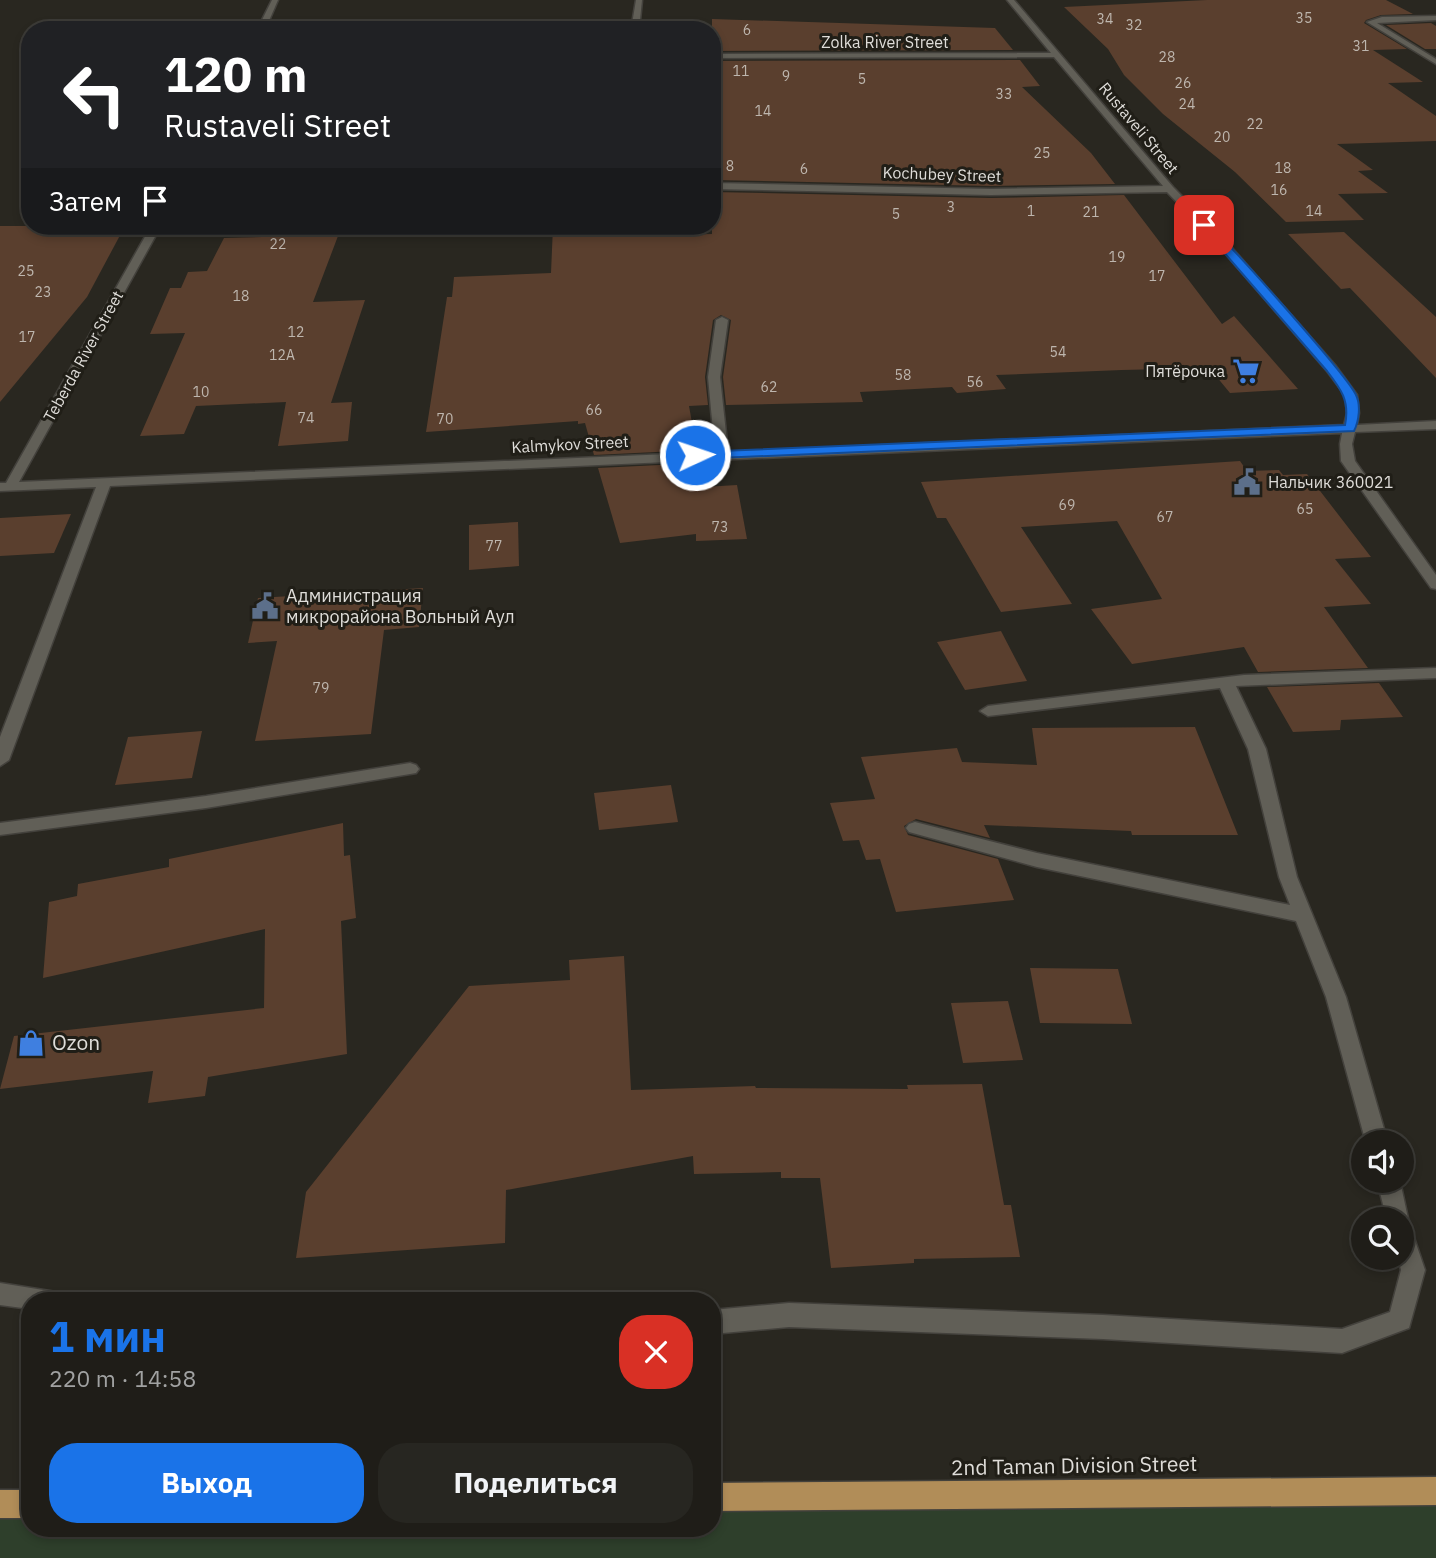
<!DOCTYPE html>
<html lang="ru">
<meta charset="utf-8">
<style>
body{margin:0;font-family:"IBM Plex Sans",sans-serif;background:#272621;color:#f1f3f6;height:100vh;display:flex;flex-direction:column;font-size:26px;white-space:nowrap}
*{box-sizing:border-box;margin:0}
p{font-size:23px;color:#a1a2a2}
.icon{flex:none;width:38px;height:38px;fill:none;stroke:currentColor;stroke-width:2;stroke-linecap:round;stroke-linejoin:round}
.map{position:relative;flex:1;overflow:hidden}
.sheet{position:absolute;left:21px;top:1292px;width:700px;height:245px;display:flex;flex-direction:column;background:#1f1d18;border-radius:28px;box-shadow:0 4px 10px #0003,0 0 0 2px #3c3b37}
.sheet>*{flex:none}
.hud{position:absolute;left:21px;top:21px;width:700px;height:214px;border-radius:28px;box-shadow:0 4px 10px #0003,0 0 0 2px #3c3b37;background:#202124;color:#fff;overflow:hidden}
.buttons{position:absolute;left:1351px;top:1130px;display:grid;gap:14px}
.buttons a{display:grid;place-items:center;width:63px;height:63px;border-radius:50%;background:#1f1d18;box-shadow:0 4px 10px #0003,0 0 0 2px #3c3b37;font-size:35px}
.pin{position:absolute;display:grid;place-items:center;width:60px;height:60px;color:#fff;margin:-30px;border-radius:14px;box-shadow:0 4px 10px #0006}
.me{position:absolute;width:77px;margin:-38px;rotate:87deg;stroke-linejoin:round;filter:drop-shadow(0 0 5px #0008)}
.turn{display:flex;align-items:center;gap:24px;height:147px;padding:0 28px;font-size:32px}
.turn .icon{width:91px;height:91px;stroke-width:2.5}
.turn b{display:block;font-size:49px;line-height:60px}
.then{display:flex;align-items:center;height:66px;padding:0 28px;background:#0003;gap:14px;font-size:26px}
.round{display:grid;place-items:center;flex:none;width:74px;height:74px;border-radius:28px;background:#272621}
.summary{display:flex;align-items:center;justify-content:space-between;height:119px;padding:0 28px}
h1{font-size:42px;font-weight:800;line-height:52px;color:#1a73e8}
.primary-button{display:flex;gap:14px;margin-top:auto;padding:14px 28px}
.primary-button a{flex:1;height:80px;border-radius:28px;background:#1a73e8;color:#fff;font-size:28px;font-weight:800;line-height:80px;text-align:center}
.primary-button a+a{background:#272621;color:#f1f3f6}
.map>svg:first-child{display:block}
.green{fill:#2e3f2b}
.building{fill:#5a3f2e}
.lines{fill:none;stroke-linecap:round;stroke-linejoin:round}
.minor-casing{stroke:#43413c;stroke-width:3}
.major-casing{stroke:#43413c;stroke-width:3}
.minor{fill:#615f57;fill-rule:evenodd}
.major{fill:#b18d58;fill-rule:evenodd}
.route{fill:#1a73e8;stroke:#114b97;stroke-width:2}
.labels{text-anchor:middle;stroke-width:6;stroke-linejoin:round;paint-order:stroke}
.number-label{font-size:14px;fill:#beb6ae}
.far-street-label{font-size:16px;fill:#dfddd9;stroke:#201e17}
.far-poi-label{font-size:16px;fill:#dfddd9;stroke:#201e17;text-anchor:end}
.poi-label{font-size:18px;fill:#dfddd9;stroke:#201e17;text-anchor:start}
.near-poi-label{font-size:21px;fill:#dfddd9;stroke:#201e17;text-anchor:start}
.near-street-label{font-size:21px;fill:#dfddd9;stroke:#201e17}
</style>
<div class="map">
<svg width="1436" height="1558" viewBox="0 0 1436 1558">
<rect width="100%" height="100%" fill="#292720"/>
<!-- green -->
<polygon class="green" points="1436,1491 1436,1558 0,1558 0,1504 30,1504 30,1528 712,1528 712,1497"/>
<!-- building -->
<g class="building">
<polygon points="1207,0 1386,0 1413,14 1381,15 1366,20 1364,23 1407,49 1373,50 1423,82 1388,83 1436,116 1436,141 1337,144 1373,170 1358,171 1388,193 1338,194 1364,220 1286,222 1235,172 1163,114 1124,75 1108,49 1064,7"/>
<polygon points="712,19 995,28 1013,50 712,51"/>
<polygon points="1431,23 1436,26 1436,49 1425,49 1386,25"/>
<polygon points="1020,60 1040,86 1022,87 1091,153 1115,184 991,186 712,180 712,61"/>
<polygon points="712,192 991,198 1124,195 1222,324 1234,316 1298,389 1230,393 1216,376 1171,378 1164,369 1122,370 996,375 1006,389 957,393 952,387 860,392 863,402 726,405 723,377 731,320 721,315 713,320 705,377 708,405 689,406 697,450 594,455 585,423 578,424 578,421 426,432 447,297 452,297 454,277 551,273 553,226 604,226 605,237 712,234"/>
<polygon points="0,226 125,226 87,297 0,402"/>
<polygon points="266,226 304,226 301,237 338,236 313,302 365,300 331,403 352,402 348,441 278,446 286,402 196,406 184,434 140,436 185,333 150,334 170,288 181,288 188,272 207,271 224,238 262,237"/>
<polygon points="1344,232 1436,317 1436,378 1350,288 1341,289 1288,234"/>
<polygon points="1240,461 1247,471 1279,470 1283,475 1307,474 1371,557 1335,559 1371,604 1324,607 1368,668 1258,672 1244,647 1132,664 1091,609 1162,599 1117,521 1021,527 1072,604 1001,612 946,518 937,518 921,482"/>
<polygon points="700,463 704,487 737,485 747,539 696,541 696,534 620,543 598,468"/>
<polygon points="71,514 54,553 0,556 0,518"/>
<polygon points="518,522 519,566 469,570 469,525"/>
<polygon points="423,588 419,627 384,630 371,734 255,741 277,641 248,643 258,598"/>
<polygon points="1001,631 1027,681 965,690 937,642"/>
<polygon points="1379,683 1403,717 1341,720 1340,730 1293,732 1267,687"/>
<polygon points="1195,727 1238,835 1132,835 1131,831 984,825 990,838 916,819 904,826 908,835 998,859 1014,900 896,912 880,859 866,860 859,840 843,841 830,803 875,799 861,757 957,748 962,762 1037,765 1032,728"/>
<polygon points="202,731 192,778 115,785 128,737"/>
<polygon points="671,785 678,822 599,830 594,793"/>
<polygon points="343,823 344,856 350,855 356,918 341,921 347,1054 208,1077 205,1096 148,1103 153,1071 0,1089 14,1036 264,1008 265,929 43,978 49,902 77,896 78,884 169,867 169,859"/>
<polygon points="624,956 631,1090 755,1086 756,1088 908,1089 907,1085 982,1084 1004,1205 1011,1205 1020,1257 914,1259 914,1263 831,1268 820,1178 781,1178 781,1172 694,1174 693,1156 506,1190 505,1243 296,1258 306,1192 469,986 570,980 569,960"/>
<polygon points="1030,968 1118,969 1132,1024 1040,1023"/>
<polygon points="1008,1001 1023,1060 963,1063 951,1003"/>
</g>
<g class="lines">
<defs>
<g id="minor">
<polygon points="272,0 278,0 265,30 257,30"/>
<polygon points="636,0 642,0 639,30 631,30"/>
<polygon points="1007,0 1014,0 1173,187 1225,240 1335,365 1357,395 1359,413 1357,425 1436,421 1436,429 1355,432 1352,444 1355,461 1436,575 1436,589 1431,588 1341,461 1340,444 1342,433 110,486 9,760 0,766 0,737 96,487 0,491 0,483 6,483 151,226 161,226 19,482 715,452 708,377 716,320 722,317 728,320 720,377 728,452 1344,425 1347,413 1345,395 1327,371 1217,244 1167,192 991,195 712,189 712,183 991,189 1163,186 1054,57 712,58 712,54 1051,53"/>
<polygon points="1436,16 1436,20 1377,23 1436,59 1436,64 1367,22 1382,17"/>
<polygon points="1436,668 1436,678 1236,686 1266,749 1297,877 1346,997 1388,1143 1366,1143 1326,997 1296,921 1037,867 909,832 906,828 909,824 915,822 1037,853 1290,905 1279,877 1248,749 1220,688 988,716 980,711 988,706 1244,675"/>
<polygon points="410,763 416,765 419,769 416,773 206,808 0,835 0,823 206,796"/>
<polygon points="1377,1181 1400,1181 1409,1223 1425,1270 1409,1328 1342,1353 1103,1339 789,1327 712,1334 712,1310 789,1303 1103,1315 1342,1329 1390,1312 1401,1270 1398,1258 1402,1258 1402,1220 1387,1220"/>
<polygon points="0,1283 56,1292 59,1300 30,1300 30,1309 0,1305"/>
</g>
<g id="major">
<polygon points="1436,1477 1436,1505 712,1511 712,1483"/>
<rect x="0" y="1490" width="30" height="28"/>
</g>
</defs>
<!-- minor casing -->
<use href="#minor" class="minor-casing"/>
<!-- major casing -->
<use href="#major" class="major-casing"/>
<!-- minor -->
<use href="#minor" class="minor"/>
<!-- major -->
<use href="#major" class="major"/>
</g>
<!-- route -->
<path class="route" d="M1204 222C1218 229 1349 378 1356 395 1361 405 1359 421 1354 431L695 459 689 455 695 452 1345 425C1350 401 1341 389 1327 371L1201 226V223Z"/>
<!-- icons -->
<defs>
<symbol id="supermarket-bare" viewBox="-9 -9 18 18"><path d="M-6-5.5h2.5l.6 2H6L4.5 2H-2.5L-4.4-4H-6ZM-1.5 3.2a1.3 1.3 0 1 0 .1 0ZM3 3.2a1.3 1.3 0 1 0 .1 0Z" fill="#3f7fe0" stroke="#201e17" stroke-width="2.5" paint-order="stroke"/></symbol>
<symbol id="civic-bare" viewBox="-9 -9 18 18"><path d="M-.6-6.5H3V-4.5H.6V-3L4-1V1h2V6H-6V1h2V-1L-.6-3ZM-1.2 2.5V6h2.4V2.5Z" fill="#5c6f8a" stroke="#201e17" stroke-width="2.5" paint-order="stroke"/></symbol>
<symbol id="shop-bare" viewBox="-9 -9 18 18"><path d="M-5-2.5h2.3a2.7 3.5 0 0 1 5.4 0H5L5.5 6h-11ZM-1.5-2.5h3a1.5 2.3 0 0 0-3 0Z" fill="#3f7fe0" stroke="#201e17" stroke-width="2.5" paint-order="stroke"/></symbol>
</defs>
<g fill-rule="evenodd">
<use href="#supermarket-bare" x="1227" y="352" width="38" height="38"/>
<use href="#civic-bare" x="1228" y="463" width="38" height="38"/>
<use href="#civic-bare" x="246" y="587" width="38" height="38"/>
<use href="#shop-bare" x="12" y="1024" width="38" height="38"/>
</g>
<g class="labels">
<!-- number labels -->
<g class="number-label">
<text x="1304" y="23">35</text>
<text x="1105" y="24">34</text>
<text x="1134" y="30">32</text>
<text x="747" y="35">6</text>
<text x="1361" y="51">31</text>
<text x="1167" y="62">28</text>
<text x="741" y="76">11</text>
<text x="786" y="81">9</text>
<text x="862" y="84">5</text>
<text x="1183" y="88">26</text>
<text x="1004" y="99">33</text>
<text x="1187" y="109">24</text>
<text x="763" y="116">14</text>
<text x="1255" y="129">22</text>
<text x="1222" y="142">20</text>
<text x="1042" y="158">25</text>
<text x="730" y="171">8</text>
<text x="1283" y="173">18</text>
<text x="804" y="174">6</text>
<text x="1279" y="195">16</text>
<text x="951" y="212">3</text>
<text x="1031" y="216">1</text>
<text x="1314" y="216">14</text>
<text x="1091" y="217">21</text>
<text x="896" y="219">5</text>
<text x="278" y="249">22</text>
<text x="1117" y="262">19</text>
<text x="26" y="276">25</text>
<text x="1157" y="281">17</text>
<text x="43" y="297">23</text>
<text x="241" y="301">18</text>
<text x="296" y="337">12</text>
<text x="27" y="342">17</text>
<text x="1058" y="357">54</text>
<text x="282" y="360">12А</text>
<text x="903" y="380">58</text>
<text x="975" y="387">56</text>
<text x="769" y="392">62</text>
<text x="201" y="397">10</text>
<text x="594" y="415">66</text>
<text x="306" y="423">74</text>
<text x="445" y="424">70</text>
<text x="1067" y="510">69</text>
<text x="1305" y="514">65</text>
<text x="1165" y="522">67</text>
<text x="720" y="532">73</text>
<text x="494" y="551">77</text>
<text x="321" y="693">79</text>
</g>
<!-- far-street labels -->
<g class="far-street-label">
<text x="885" y="48">Zolka River Street</text>
<text transform="translate(1139 128) rotate(50)" y="6">Rustaveli Street</text>
<text transform="translate(942 174) rotate(2)" y="6">Kochubey Street</text>
<text transform="translate(83 356) rotate(-61)" y="6">Teberda River Street</text>
<text transform="translate(570 444) rotate(-3)" y="6">Kalmykov Street</text>
</g>
<!-- far-poi labels -->
<g class="far-poi-label">
<text x="1225" y="377">Пятёрочка</text>
<text x="1268" y="488" text-anchor="start">Нальчик 360021</text>
</g>
<!-- poi labels -->
<g class="poi-label">
<text x="286" y="602">Администрация<tspan x="286" dy="21">микрорайона Вольный Аул</tspan></text>
</g>
<!-- near-poi labels -->
<g class="near-poi-label">
<text x="52" y="1050">Ozon</text>
</g>
<!-- near-street labels -->
<g class="near-street-label">
<text transform="translate(1074 1466) rotate(-1)" y="7">2nd Taman Division Street</text>
</g>
</g>
</svg>
<div class="buttons">
<a><svg class="icon" aria-label="sound" viewBox="0 0 24 24"><path d="M4 9h4l5-4v14l-5-4H4zM17 9q2 3 0 6"/></svg></a>
<a><svg class="icon" aria-label="search" viewBox="0 0 24 24"><circle cx="10" cy="10" r="6"/><path d="M15 15l6 6"/></svg></a>
</div>
<div class="pin" style="left:1204px;top:225px;background:#d93025"><svg class="icon" aria-label="arrive" viewBox="0 0 24 24"><path d="M6 21V4h12l-3 4 3 4H6"/></svg></div>
<svg class="me" style="left:695px;top:455px" viewBox="-20 -20 40 40"><circle r="17" fill="#1a73e8" stroke="#fff" stroke-width="3"/><path d="M0-11L8 9 0 5-8 9z" fill="#fff"/></svg>
<div class="hud">
<div class="turn"><svg class="icon" aria-label="left" viewBox="0 0 24 24"><path d="M17 20v-9H6M10 6l-5 5 5 5"/></svg><div><b>120 m</b>Rustaveli Street</div></div>
<div class="then">Затем<svg class="icon" aria-label="arrive" viewBox="0 0 24 24"><path d="M6 21V4h12l-3 4 3 4H6"/></svg></div>
</div>
<section class="sheet">
<div class="summary"><div><h1>1 мин</h1><p>220 m · 14:58</p></div><a class="round" style="background:#d93025;color:#fff"><svg class="icon" aria-label="close" viewBox="0 0 24 24"><path d="M6 6l12 12M18 6L6 18"/></svg></a></div>
<div class="primary-button"><a>Выход</a><a>Поделиться</a></div>
</section>
</div>
